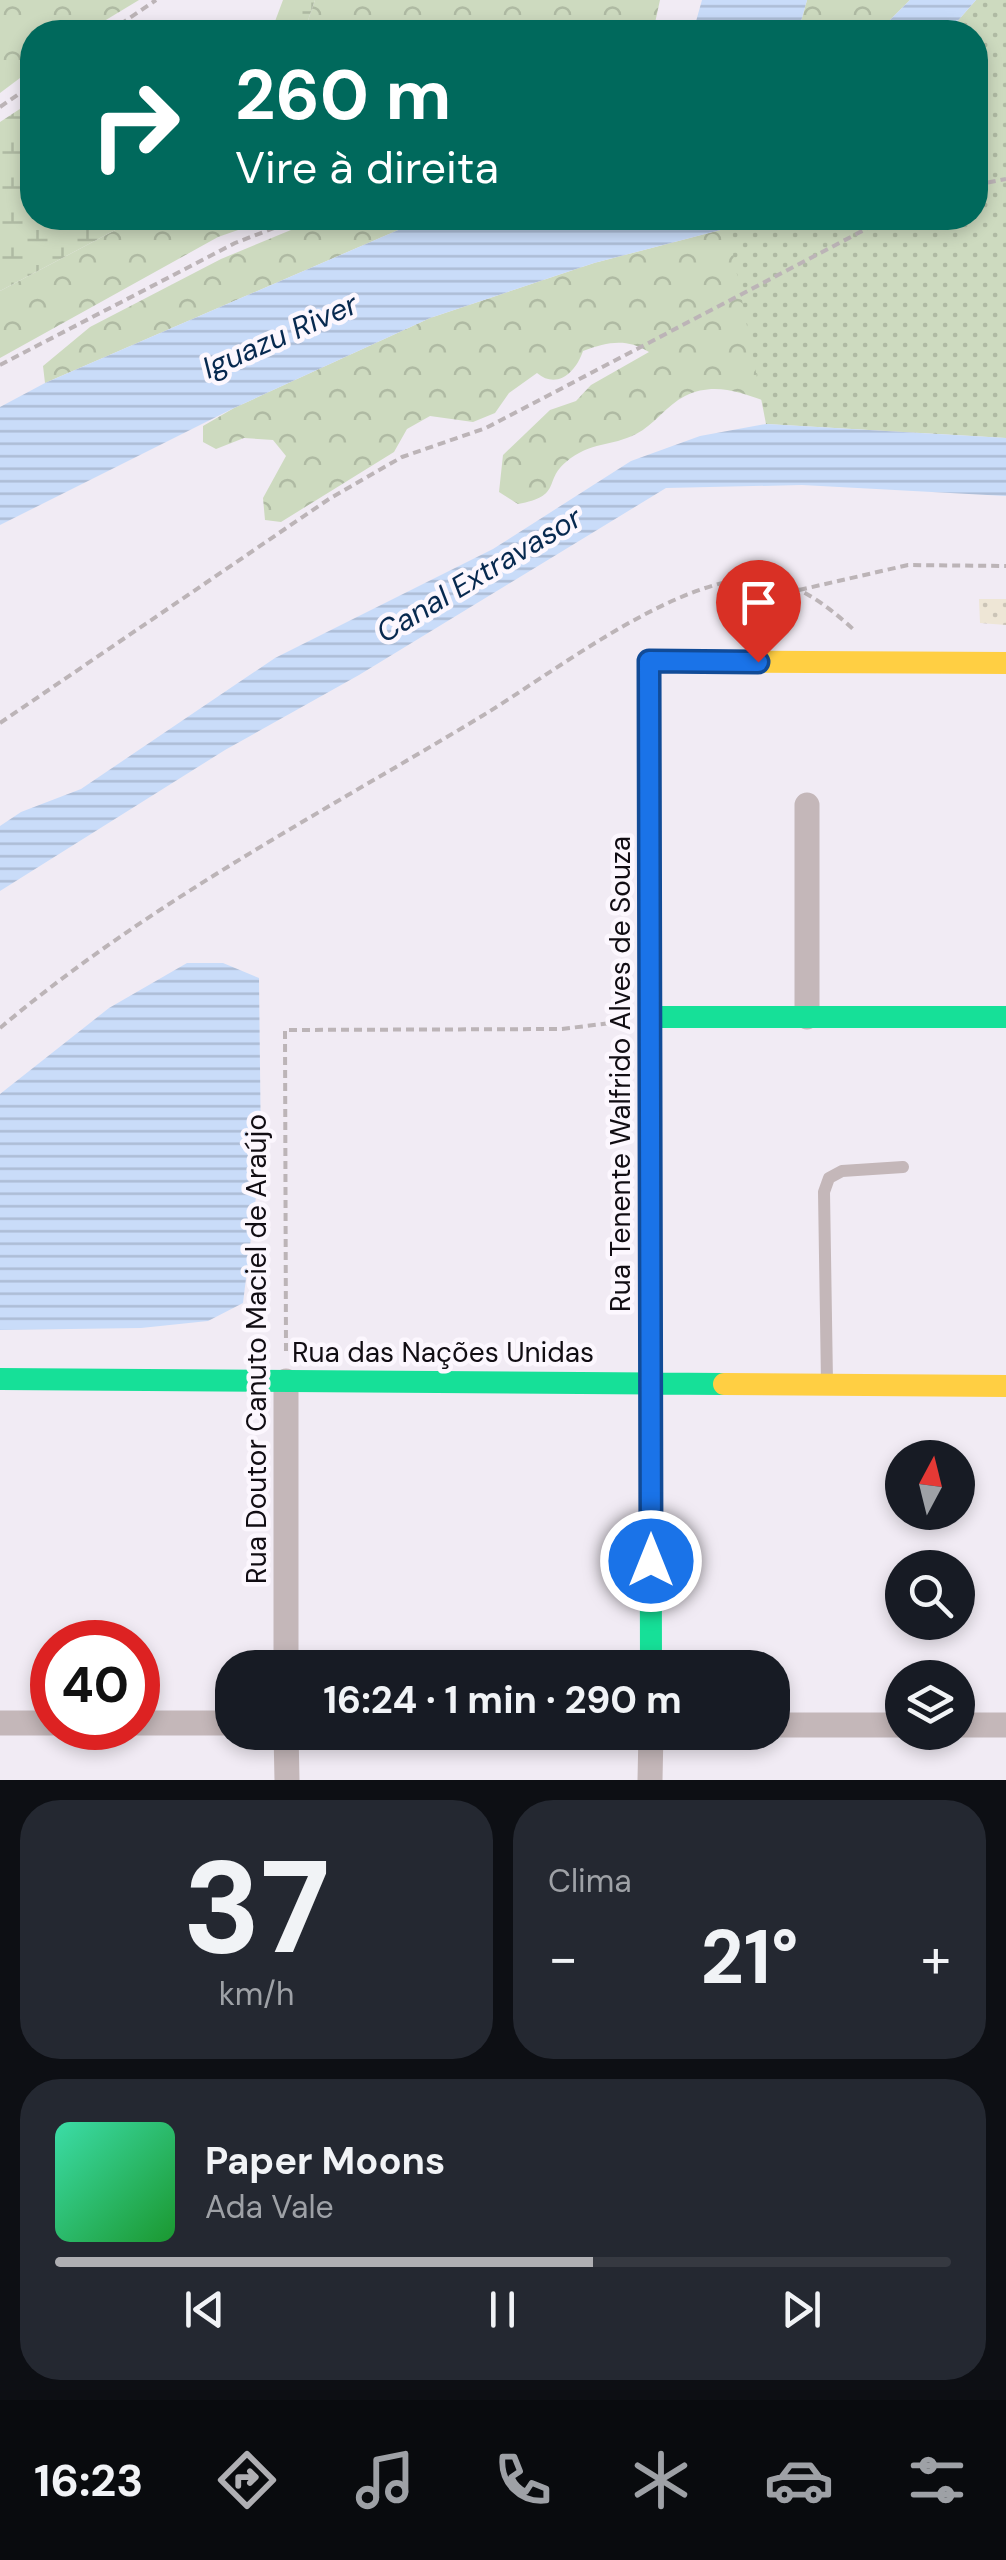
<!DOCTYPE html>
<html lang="pt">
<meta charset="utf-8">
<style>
body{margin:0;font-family:"DM Sans",sans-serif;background:#242831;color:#f1f3f6;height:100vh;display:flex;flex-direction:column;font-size:38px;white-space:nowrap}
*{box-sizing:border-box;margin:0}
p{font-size:32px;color:#9ea1a6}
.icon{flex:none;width:55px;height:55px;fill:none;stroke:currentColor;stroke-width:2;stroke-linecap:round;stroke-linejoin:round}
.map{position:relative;height:1780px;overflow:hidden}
.side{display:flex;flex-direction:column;gap:20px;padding:20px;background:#0d0f14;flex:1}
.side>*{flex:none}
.hud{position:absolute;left:20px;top:20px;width:968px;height:210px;border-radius:40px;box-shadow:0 5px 15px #0003;background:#00695c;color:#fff;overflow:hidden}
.needle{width:65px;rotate:7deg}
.buttons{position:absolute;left:885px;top:1440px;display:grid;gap:20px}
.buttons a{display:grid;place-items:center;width:90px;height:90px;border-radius:50%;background:#171b24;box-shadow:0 5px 15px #0003;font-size:50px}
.speed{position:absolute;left:30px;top:1620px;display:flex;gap:20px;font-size:50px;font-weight:700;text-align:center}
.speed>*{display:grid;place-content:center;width:130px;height:130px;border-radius:50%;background:#171b24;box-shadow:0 5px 15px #0003;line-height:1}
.speed .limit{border:15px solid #d22;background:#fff;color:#111}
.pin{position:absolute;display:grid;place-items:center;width:85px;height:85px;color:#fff;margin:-102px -42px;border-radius:50% 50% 50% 0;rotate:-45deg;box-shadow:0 0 10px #0007}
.pin .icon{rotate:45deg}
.me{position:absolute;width:110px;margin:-55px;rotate:0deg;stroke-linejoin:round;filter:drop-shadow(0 0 8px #0008)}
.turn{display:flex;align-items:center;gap:35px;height:210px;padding:0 50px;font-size:45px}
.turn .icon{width:130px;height:130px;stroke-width:2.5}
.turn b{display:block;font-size:70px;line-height:85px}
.big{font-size:75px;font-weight:700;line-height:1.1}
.side .widget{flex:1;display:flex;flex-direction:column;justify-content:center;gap:15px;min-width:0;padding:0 35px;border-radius:40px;background:#242831}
.side .dial{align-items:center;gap:0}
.dial b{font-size:130px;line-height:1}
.song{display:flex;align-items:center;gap:30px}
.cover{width:120px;height:120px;border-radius:15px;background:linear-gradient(135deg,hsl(160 70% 55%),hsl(130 70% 35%))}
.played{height:10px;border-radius:5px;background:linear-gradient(90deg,#afafb3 60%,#363941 60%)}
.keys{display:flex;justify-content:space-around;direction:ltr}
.heat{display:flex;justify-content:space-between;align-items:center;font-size:55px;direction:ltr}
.side .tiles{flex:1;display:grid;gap:20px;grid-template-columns:1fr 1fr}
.widget:last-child{grid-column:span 2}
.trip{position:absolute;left:215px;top:1650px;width:575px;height:100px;border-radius:40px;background:#171b24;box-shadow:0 5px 15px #0003;font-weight:700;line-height:100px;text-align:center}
.dock{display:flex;height:160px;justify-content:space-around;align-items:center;background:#090b0e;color:#9ea1a6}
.dock .icon{width:70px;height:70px}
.dock .active{color:#afafb3}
.dock b{font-size:45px;color:#f1f3f6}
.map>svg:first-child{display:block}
</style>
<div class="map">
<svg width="1006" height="1780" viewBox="0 0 1006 1780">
<defs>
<pattern id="forest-crowns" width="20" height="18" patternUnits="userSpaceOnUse" patternTransform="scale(2.5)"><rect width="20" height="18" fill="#cddabf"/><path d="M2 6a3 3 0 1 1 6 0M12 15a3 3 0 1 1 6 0" fill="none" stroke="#afbaa3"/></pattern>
<pattern id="wetland-marsh" width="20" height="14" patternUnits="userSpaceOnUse" patternTransform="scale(2.5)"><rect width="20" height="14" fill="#cddabf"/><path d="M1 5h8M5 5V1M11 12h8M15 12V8" fill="none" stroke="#afbaa3"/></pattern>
<pattern id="sand-dots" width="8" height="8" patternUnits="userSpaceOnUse" patternTransform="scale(2.5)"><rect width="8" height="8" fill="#eee6d6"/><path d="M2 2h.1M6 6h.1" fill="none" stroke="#cbc4b7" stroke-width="1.8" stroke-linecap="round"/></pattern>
<pattern id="park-dots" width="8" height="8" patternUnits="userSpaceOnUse" patternTransform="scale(2.5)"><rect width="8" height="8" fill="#cddabf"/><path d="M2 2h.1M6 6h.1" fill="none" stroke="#afbaa3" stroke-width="1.8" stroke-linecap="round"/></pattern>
<pattern id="water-rules" width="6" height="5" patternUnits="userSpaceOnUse" patternTransform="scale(2.5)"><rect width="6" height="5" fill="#c9dcf9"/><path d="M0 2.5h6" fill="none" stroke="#acbcd5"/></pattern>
</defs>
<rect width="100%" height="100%" fill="#f1ebf4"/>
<path fill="url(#forest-crowns)" d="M0 0H139L86 32H32V69L0 93Z
M315 0H660L653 32H304Z
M807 0H910L878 32H798Z
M138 218H272L218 237 0 358V291Z
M320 218H426L45 383 43 366 90 327 221 259Z
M748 218 788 409C754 399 721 378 685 396 667 405 654 425 636 434 611 447 591 441 566 462 543 481 563 496 518 504L499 492 503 455 550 410 576 401 591 385 649 352C626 338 608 342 583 351 576 372 557 390 537 373L509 393 495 413 473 422 430 416 407 429 394 452 281 522 265 520 263 498 286 456 273 440 244 438 216 449 203 442V426L234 408 430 318 594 263 728 228Z"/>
<path fill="url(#wetland-marsh)" d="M283 0H315L304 32H271Z
M32 101V218H138L0 291V122Z"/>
<path fill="url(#sand-dots)" d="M979 599H1006V625L980 623Z"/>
<path fill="url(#park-dots)" d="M976 0H1006V438L766 424 728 228 748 218H975V32H948Z"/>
<path fill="url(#water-rules)" d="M702 0H807L798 32H693Z
M910 0H976L948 32H878Z
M426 218H748L728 228 594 263 430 318 234 408 0 525V407L45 383Z
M766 424 1006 438V496L802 485 666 488 359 675 225 750 0 891V826L21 812 81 789 275 658 493 549 631 461 700 436Z
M187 963H223L259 978 261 1155 243 1303 208 1321 141 1328 0 1330V1094L109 1008Z"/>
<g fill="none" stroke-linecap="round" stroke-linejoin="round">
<path stroke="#bcb4b7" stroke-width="4" stroke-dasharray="8 5" stroke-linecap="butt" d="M109 32 156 0
M0 107 32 85
M975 185 1006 179
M0 365 235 243 300 218
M799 590 908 565 1006 566
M0 723 329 499 402 457 486 428 887 218
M0 1028C147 904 318 815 482 716 557 670 655 593 741 579 783 572 824 602 854 630
M286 1351 285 1030 562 1029 618 1022"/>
<path stroke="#c4b7b9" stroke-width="12" d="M827 1382 824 1192 829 1178 842 1171 903 1167"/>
<path stroke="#c4b7b9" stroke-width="25" d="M807 805V1017
M286 1381V1668
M0 1723H52
M138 1723H232
M772 1725H902
M958 1725H1006
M286 1732 287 1780
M650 1780 651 1732"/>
<path stroke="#16e098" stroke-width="22" d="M649 670 651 1668
M650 1017H1006
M0 1379 724 1384"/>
<path stroke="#ffcf43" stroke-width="22" d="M649 670V661L1006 663
M724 1384 1006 1386"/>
</g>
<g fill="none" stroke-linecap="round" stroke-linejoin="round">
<g stroke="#114b97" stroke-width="25">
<path id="route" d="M651 1561 649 661 758 662"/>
</g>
<use href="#route" stroke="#1a73e8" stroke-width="18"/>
</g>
<g text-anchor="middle" stroke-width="9" stroke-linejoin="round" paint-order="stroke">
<g font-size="28" fill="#110d13" stroke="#fcf7fe">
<text transform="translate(620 1074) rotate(-90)" y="10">Rua Tenente Walfrido Alves de Souza</text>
<text transform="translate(256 1349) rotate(-90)" y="10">Rua Doutor Canuto Maciel de Araújo</text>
<text x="443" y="1362">Rua das Nações Unidas</text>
</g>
<g font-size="30" font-style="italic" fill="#07294f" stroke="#fcf7fe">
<text transform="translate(280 336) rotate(-24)" y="10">Iguazu River</text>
<text transform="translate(479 575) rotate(-31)" y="10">Canal Extravasor</text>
</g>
</g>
</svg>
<div class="buttons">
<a><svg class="needle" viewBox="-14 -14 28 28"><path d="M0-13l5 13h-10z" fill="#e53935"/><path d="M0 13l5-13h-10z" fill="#9ea1a6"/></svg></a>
<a><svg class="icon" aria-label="search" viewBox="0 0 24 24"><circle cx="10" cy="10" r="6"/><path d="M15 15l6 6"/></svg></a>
<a><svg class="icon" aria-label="layers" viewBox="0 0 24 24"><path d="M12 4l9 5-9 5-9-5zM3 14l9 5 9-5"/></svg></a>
</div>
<div class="speed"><div class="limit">40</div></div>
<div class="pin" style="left:758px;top:662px;background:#d93025"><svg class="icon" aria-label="arrive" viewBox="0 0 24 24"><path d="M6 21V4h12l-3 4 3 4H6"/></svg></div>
<svg class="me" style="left:651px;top:1561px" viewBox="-20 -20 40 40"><circle r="17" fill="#1a73e8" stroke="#fff" stroke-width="3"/><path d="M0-11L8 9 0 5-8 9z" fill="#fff"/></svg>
<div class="trip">16:24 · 1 min · 290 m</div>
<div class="hud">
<div class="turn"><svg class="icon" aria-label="right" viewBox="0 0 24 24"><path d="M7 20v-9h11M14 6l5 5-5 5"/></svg><div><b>260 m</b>Vire à direita</div></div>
</div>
</div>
<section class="side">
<div class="tiles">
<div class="widget dial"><b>37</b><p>km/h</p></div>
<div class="widget"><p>Clima</p>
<div class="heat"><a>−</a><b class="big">21°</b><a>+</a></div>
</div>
<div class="widget">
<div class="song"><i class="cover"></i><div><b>Paper Moons</b><p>Ada Vale</p></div></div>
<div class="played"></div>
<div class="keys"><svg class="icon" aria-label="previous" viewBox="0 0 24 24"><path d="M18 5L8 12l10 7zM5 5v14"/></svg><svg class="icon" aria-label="pause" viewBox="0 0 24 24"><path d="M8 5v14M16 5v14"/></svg><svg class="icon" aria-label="next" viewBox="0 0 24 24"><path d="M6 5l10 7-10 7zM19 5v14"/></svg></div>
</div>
</div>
</section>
<nav class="dock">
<b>16:23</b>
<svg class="icon active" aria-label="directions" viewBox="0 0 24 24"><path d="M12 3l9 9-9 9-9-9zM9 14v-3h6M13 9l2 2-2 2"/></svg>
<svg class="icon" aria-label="music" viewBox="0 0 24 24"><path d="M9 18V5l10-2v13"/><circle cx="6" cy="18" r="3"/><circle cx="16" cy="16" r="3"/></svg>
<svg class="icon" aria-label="phone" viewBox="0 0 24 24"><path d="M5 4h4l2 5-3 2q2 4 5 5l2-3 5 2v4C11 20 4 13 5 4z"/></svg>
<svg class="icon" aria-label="climate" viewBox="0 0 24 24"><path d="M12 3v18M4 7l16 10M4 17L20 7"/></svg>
<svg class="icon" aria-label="car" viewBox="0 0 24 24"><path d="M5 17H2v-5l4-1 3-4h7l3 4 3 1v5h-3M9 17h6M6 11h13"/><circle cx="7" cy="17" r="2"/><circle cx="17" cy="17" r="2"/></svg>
<svg class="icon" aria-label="filters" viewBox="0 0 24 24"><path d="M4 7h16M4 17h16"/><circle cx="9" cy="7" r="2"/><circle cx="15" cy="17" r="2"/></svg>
</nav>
